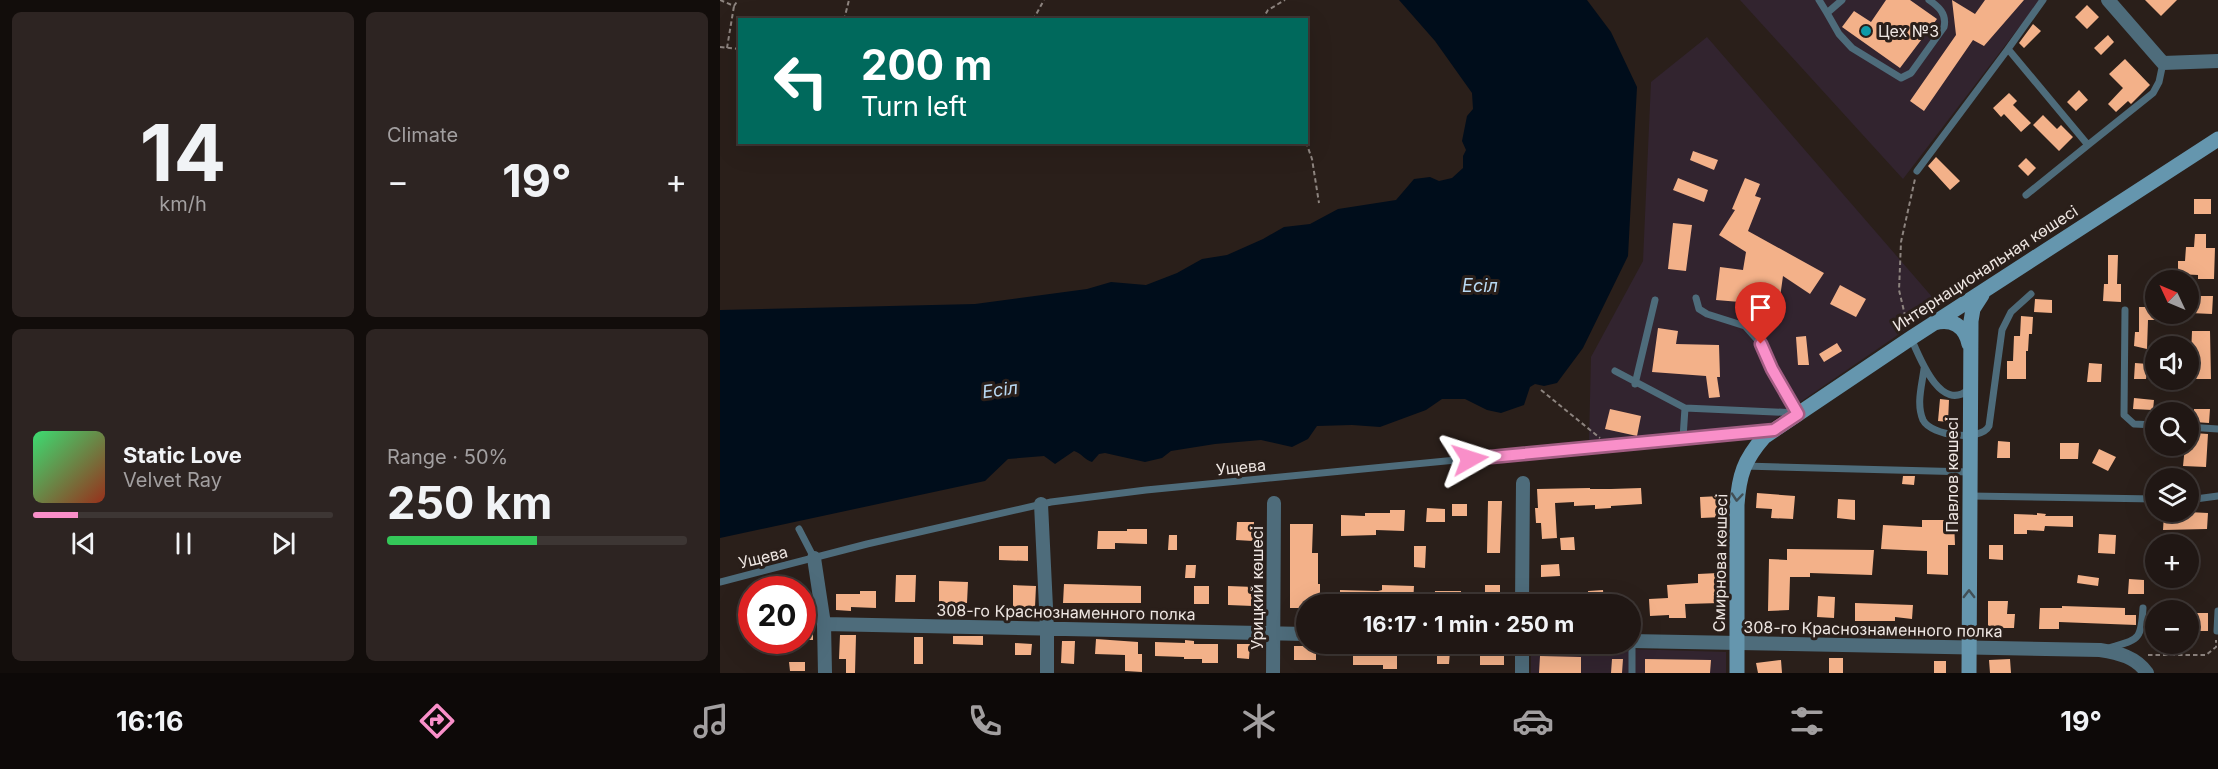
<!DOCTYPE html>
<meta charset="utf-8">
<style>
body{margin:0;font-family:Inter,sans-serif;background:#2d2422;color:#f1f3f6;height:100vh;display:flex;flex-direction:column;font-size:22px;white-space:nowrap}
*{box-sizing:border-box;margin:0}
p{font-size:20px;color:#a29fa0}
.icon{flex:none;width:33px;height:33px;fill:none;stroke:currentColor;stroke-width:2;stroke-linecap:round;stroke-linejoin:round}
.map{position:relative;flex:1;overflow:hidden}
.sheet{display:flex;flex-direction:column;gap:12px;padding:12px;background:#120d0b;width:720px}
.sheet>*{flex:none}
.top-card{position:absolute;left:18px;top:18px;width:570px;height:126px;border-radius:0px;box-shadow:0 6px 24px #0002,0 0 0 2px #3d3634;background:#00695c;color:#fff;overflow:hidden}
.needle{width:39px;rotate:314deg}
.buttons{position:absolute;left:1425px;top:270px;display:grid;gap:12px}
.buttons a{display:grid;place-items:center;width:54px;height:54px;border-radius:50%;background:#201714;box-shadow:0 6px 24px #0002,0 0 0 2px #3d3634;font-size:30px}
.speed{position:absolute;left:18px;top:576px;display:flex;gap:12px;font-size:30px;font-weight:700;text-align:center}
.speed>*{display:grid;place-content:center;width:78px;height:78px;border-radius:50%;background:#201714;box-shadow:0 6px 24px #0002,0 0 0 2px #3d3634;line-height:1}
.speed .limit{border:9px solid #d22;background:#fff;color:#111}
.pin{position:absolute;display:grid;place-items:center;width:51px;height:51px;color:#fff;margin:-62px -26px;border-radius:50% 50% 50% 0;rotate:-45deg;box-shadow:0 0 6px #0007}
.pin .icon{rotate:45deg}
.me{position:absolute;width:66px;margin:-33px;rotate:84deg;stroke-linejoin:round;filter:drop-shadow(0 0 4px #0008)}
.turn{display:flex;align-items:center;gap:21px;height:126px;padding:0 24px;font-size:27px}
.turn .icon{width:78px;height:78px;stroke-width:2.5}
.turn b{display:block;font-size:42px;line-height:51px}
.big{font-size:45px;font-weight:700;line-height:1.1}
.sheet .tile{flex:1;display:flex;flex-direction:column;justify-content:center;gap:9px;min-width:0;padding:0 21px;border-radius:9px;background:#2d2422}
.sheet .dial{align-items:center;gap:0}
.dial b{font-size:78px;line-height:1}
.song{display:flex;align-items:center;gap:18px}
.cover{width:72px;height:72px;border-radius:9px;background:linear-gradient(135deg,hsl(140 70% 55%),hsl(10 70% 35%))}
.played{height:6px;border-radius:3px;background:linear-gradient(90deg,#f98fc9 15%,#3d3634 15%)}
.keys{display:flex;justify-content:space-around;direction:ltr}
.heat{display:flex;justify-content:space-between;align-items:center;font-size:33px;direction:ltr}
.charge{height:9px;border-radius:4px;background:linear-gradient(90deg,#34c759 50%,#3d3634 0)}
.sheet .tiles{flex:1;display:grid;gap:12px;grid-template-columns:repeat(2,1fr)}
.trip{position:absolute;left:576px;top:594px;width:345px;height:60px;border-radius:30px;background:#201714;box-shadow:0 6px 24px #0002,0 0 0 2px #3d3634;font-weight:700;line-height:60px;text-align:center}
.tab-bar{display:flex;height:96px;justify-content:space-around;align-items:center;background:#0d0908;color:#a29fa0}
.tab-bar .icon{width:42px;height:42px}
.tab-bar .current{color:#f98fc9}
.tab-bar b{font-size:27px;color:#f1f3f6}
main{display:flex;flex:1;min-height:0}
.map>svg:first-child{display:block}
</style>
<main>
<section class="sheet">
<div class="tiles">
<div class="tile dial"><b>14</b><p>km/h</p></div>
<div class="tile"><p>Climate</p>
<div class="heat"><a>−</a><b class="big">19°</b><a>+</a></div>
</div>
<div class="tile">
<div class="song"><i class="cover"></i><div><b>Static Love</b><p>Velvet Ray</p></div></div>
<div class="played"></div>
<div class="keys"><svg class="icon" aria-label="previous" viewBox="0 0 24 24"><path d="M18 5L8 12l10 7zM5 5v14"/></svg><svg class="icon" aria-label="pause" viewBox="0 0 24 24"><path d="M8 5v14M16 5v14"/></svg><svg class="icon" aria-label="next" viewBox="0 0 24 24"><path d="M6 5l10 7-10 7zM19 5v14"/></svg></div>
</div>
<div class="tile"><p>Range · 50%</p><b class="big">250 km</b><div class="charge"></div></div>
</div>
</section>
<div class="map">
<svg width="1498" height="673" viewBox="0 0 1498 673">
<rect width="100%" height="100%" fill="#2a1f1a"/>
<path fill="#32242f" d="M1020 0H1320L1183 179Z
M987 37 1220 306 1048 424 869 441 871 357 923 261 931 82Z
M811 646 1006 652V673H811Z"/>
<path fill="#000d1b" d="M679 0H867L891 32 917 87 908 256 863 348 837 383 824 386 815 384 810 387 804 405 781 413 767 410 745 399H722L706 410 660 427 632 425 597 426 588 439 572 447 541 440 495 444 451 451 442 458 425 462 385 453 379 454 372 462C365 460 361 453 354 451L335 464 324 456 288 459 265 481 0 538V310L255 304 367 289 391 282 426 285 457 273 482 259 507 255 543 239 564 227 590 224 618 209 676 200 694 179 710 177 719 181 732 178 743 168V156L746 150 742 141 747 116 753 109 752 93 715 41Z"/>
<path fill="#f3b189" d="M1166 0H1190L1217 19 1180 68 1122 27 1134 11 1151 22Z
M1232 0 1255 14 1265 0H1304L1264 46 1253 40 1204 111 1190 101 1236 35Z
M1425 0H1457L1441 16Z
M1367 5 1379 17 1367 29 1355 17Z
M1313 24 1321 31 1304 48 1299 43Z
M1388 35 1394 42 1381 55 1374 48Z
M1405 59 1430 85 1411 104 1408 101 1396 112 1388 104 1403 88 1389 74Z
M1359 90 1368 100 1356 111 1347 102Z
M1289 93 1297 101 1293 105 1311 123 1301 132 1284 114 1281 117 1273 108Z
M1323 115 1337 129 1341 125 1353 137 1339 151 1313 125Z
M973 151 998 160 994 170 970 160Z
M1216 157 1240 181 1230 190 1208 166Z
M1306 158 1316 168 1308 176 1298 166Z
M958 178 988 190 984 202 953 190Z
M1025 178 1040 184 1035 196 1041 198 1028 231 1104 273 1090 294 1063 276 1058 312 1019 307 1020 302 996 300 1000 267 1023 270 1026 252 999 235 1015 210 1012 209Z
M1474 199H1491V214H1474Z
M953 223 972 225 966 271 948 269Z
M1475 234H1486V248H1495L1494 279H1478V275L1458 274V261H1465L1466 247H1474Z
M1388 255H1398L1397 284H1401V302L1383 301 1384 284H1388Z
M1120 285 1146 299 1136 317 1110 304Z
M1470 296H1493L1492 314 1470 313Z
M1315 299 1332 300V313L1314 312Z
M1419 307H1436V320H1428L1427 349 1414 346 1415 332H1419Z
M1301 316 1313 317 1312 334H1309L1308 351H1306V379H1287V361H1293L1294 336H1300Z
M938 328 958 331 956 344 999 345 1000 377H997L1000 397 989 398 986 376 932 372Z
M1472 331H1490L1491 379H1470Z
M1086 336 1089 365H1078L1076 337Z
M1117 343 1122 351 1104 362 1099 354Z
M1369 363 1382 364 1381 382H1367Z
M1415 363 1428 364 1426 379H1414Z
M1414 398 1434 400 1433 410 1413 409Z
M1220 399 1229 400 1228 422 1218 421Z
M890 409 921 416 917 436 885 429Z
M1474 409H1490L1489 423 1474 422Z
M1474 433 1488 434 1486 467 1463 466 1465 446H1468V437L1474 438Z
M1278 441 1290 442V458H1277Z
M1340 443H1359L1358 459H1340Z
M1379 449 1396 457 1388 471 1372 463Z
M1183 476H1195L1194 485 1182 484Z
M870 488V489H891L921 488 922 504 891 506V508L875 509V505L854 506V502L835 503 837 538 822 539 821 523H816L815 508H818L817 489Z
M1037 493 1075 496 1073 519 1051 518 1052 509 1036 508Z
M1001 496 1002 517 981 518 980 497Z
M1118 499 1135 500V520L1117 518Z
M768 501H782L780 553H767Z
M732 504H747V516H732Z
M707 508 725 509V522H706Z
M670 510H685L684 531 656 530V535L621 536V515L645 516V513H670Z
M1468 512 1488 513 1487 529 1443 530 1444 514 1468 515Z
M1317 513 1326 514 1325 516H1353V527L1325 526 1324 531 1307 530V534H1294V514L1317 515Z
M1202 520H1234L1235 545H1228V575L1207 574V551L1161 549 1163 525 1202 527Z
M517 522H534L533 541 516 540Z
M570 524H593L592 553H598V584H600V604H586V608H570Z
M407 529H427V544L395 543V549H377L378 531H407Z
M1379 534 1396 535 1395 554 1378 553Z
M449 535H457V550H448Z
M854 537 855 550H841L840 538Z
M1269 545H1283V560L1269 559Z
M279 546H308V561L279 560Z
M694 546H706L705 568 694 567Z
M1067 549 1154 550 1152 575 1090 573V577H1070L1069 610 1048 611 1049 559 1067 560Z
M839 564 840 576 821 577V565Z
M466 565H476L475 578H465Z
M998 573 1000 603 965 604 966 618H949V615L930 616 929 599 948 598 947 585 978 583V574Z
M176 575H196L195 602H175Z
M1358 575 1379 578 1378 586 1357 583Z
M1409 579 1424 580V594H1408Z
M219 581 248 582 247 603H219Z
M344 584 421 586V603H343Z
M293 585 316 586 315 607H293Z
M662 585 694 586 693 604 620 603V590L658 591 662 590Z
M765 585H780V604H765Z
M474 586H489V604H474Z
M508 586 534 587 533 606 508 605Z
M883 590 884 604H869L868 591Z
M140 591H156V608L131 607V611L116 610V594H140Z
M715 591H741V604H714Z
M843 593 844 604H820L819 594Z
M1098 596 1115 597 1114 618 1097 617Z
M1268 601H1288L1287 614H1295L1294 628H1268Z
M1135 603 1193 605 1192 619 1175 617V621H1135Z
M1342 606 1405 608V615H1416V625L1339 622V629H1319L1320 608H1342Z
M1468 613H1488V631H1468Z
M82 631H93V640H82Z
M120 635H136L135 673H126V659H119Z
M233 636H263V645L233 644Z
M194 637H203V664H194Z
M376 639 418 642V654H422V672L405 671V655L375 654Z
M465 640 474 641V644H498V663H482V659H464V657L435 656V642L465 643Z
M342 641H355L354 664 341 663Z
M295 643 312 644 311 655H295Z
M517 644H530L529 659 517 658Z
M574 646H596V660H574Z
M633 648H656V652H677V669H663V665H633Z
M760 650H784V665H760Z
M717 651H730L729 664H717Z
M820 656 861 657V673H819Z
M1109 658H1123V673H1109Z
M892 659H903L902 673H891Z
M925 659 991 660 990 673H925Z
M1290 659 1291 673H1270L1269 660Z
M1061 660 1062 673H1038L1036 663Z
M1214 661H1226V673H1214Z
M69 662H85V671H70Z"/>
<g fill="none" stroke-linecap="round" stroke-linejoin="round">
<path stroke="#8d847f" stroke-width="2" stroke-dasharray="4.5 3" stroke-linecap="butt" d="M0 0 14 6 18 0
M124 20 129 0
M313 20 324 0
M542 20 548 10 565 0
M0 47 20 49
M7 48 14 6
M586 142 592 159 599 203
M1187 324 1179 290 1181 242 1195 179
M821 390 880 438
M1428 655H1486L1496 647V640"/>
<path stroke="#4e6c7b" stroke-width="7" d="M1099 0 1107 13
M1122 0 1107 13 1119 34 1132 48 1181 78 1191 73 1224 27C1227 14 1219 7 1209 0
M1288 49 1323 0
M1197 171 1288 49 1368 145 1433 93 1439 82 1443 63
M1306 195 1368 145
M1405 310 1404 415 1414 424 1436 425
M1191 338C1199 356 1220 413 1248 390
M1204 369C1202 385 1196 404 1203 420 1211 436 1261 442 1269 426L1282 330 1291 312 1311 294
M895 371 965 408 1078 413 1052 369 1041 344 1025 326 987 314 979 309 976 298
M915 384 935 300
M1468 427 1498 429
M963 438 965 408
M1024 466 1250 472
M1250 496 1436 499
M1468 500 1498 496
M79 529 94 558
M0 582 147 544 331 502 426 490 1048 430
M1497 631 1498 611
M912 641V673
M1389 648C1419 639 1421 641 1423 608"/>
<path stroke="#4e6c7b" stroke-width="14" d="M1388 0 1443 63 1498 61
M321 504 327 628V673
M94 558 104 624 105 673
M802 604 803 483
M104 624 586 634
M910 641 1380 650C1399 653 1416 657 1427 673
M553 673 554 503
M802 673V644"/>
<path stroke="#6596ae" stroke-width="15" d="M1214 323C1232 318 1245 326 1249 344
M1017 673V505C1019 475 1024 460 1044 437L1191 338 1498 139
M1249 673 1251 321 1253 309 1262 295"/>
</g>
<defs><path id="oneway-chevron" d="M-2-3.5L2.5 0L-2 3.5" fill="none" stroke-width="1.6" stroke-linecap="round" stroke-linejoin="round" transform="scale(1.5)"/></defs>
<g stroke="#424f55">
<use href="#oneway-chevron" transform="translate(1017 497) rotate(95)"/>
<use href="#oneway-chevron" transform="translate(1249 594) rotate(-90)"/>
</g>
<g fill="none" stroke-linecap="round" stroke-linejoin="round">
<g stroke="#a25d83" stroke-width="15">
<path id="route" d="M750 459 1054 430 1078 414 1052 369 1041 344"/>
</g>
<use href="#route" stroke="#f98fc9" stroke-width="10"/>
</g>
<circle fill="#0f9aa8" stroke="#2a1f1a" stroke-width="2" cx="1146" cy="31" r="6"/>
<g text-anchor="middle" stroke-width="6" stroke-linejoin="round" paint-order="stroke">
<g font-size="16" fill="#eee6e2" stroke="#2a1f1a" text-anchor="start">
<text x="1158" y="37">Цех №3</text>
</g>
<g font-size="16" fill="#eee6e2" stroke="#2a1f1a">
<text transform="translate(1265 268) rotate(-33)" y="6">Интернациональная көшесі</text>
<text transform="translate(521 467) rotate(-6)" y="6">Ущева</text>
<text transform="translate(1232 475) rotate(-90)" y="6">Павлов көшесі</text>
<text transform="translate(43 557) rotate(-14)" y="6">Ущева</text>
<text transform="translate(1000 563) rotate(-89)" y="6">Смирнова көшесі</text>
<text transform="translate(537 588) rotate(-90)" y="6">Урицкий көшесі</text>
<text transform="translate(346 612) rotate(1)" y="6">308-го Краснознаменного полка</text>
<text transform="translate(1153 629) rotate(1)" y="6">308-го Краснознаменного полка</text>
</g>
<g font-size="18" font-style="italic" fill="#b9d9f3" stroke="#2a1f1a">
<text x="760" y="292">Есіл</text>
<text transform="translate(280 390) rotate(-7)" y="6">Есіл</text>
</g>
</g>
</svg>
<div class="buttons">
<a><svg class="needle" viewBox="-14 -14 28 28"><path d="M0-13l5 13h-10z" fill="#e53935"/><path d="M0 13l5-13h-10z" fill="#a29fa0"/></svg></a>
<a><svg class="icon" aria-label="sound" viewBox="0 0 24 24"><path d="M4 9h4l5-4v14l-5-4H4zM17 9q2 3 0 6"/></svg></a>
<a><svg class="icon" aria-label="search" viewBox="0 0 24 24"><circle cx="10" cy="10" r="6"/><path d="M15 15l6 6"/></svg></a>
<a><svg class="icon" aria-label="layers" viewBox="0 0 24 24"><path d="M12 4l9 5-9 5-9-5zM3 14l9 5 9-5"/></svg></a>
<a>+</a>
<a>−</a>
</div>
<div class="speed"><div class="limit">20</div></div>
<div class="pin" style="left:1041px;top:344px;background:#d93025"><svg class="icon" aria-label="arrive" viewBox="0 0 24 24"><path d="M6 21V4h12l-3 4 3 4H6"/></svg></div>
<svg class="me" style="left:750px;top:459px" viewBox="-20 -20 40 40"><path d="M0-17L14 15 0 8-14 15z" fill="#f98fc9" stroke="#fff" stroke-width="4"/></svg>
<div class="trip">16:17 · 1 min · 250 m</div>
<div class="top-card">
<div class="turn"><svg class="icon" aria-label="left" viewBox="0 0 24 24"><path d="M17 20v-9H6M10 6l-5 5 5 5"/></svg><div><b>200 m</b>Turn left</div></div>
</div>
</div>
</main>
<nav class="tab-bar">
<b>16:16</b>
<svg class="icon current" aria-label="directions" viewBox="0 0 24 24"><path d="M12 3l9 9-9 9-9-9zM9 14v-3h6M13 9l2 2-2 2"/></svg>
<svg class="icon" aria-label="music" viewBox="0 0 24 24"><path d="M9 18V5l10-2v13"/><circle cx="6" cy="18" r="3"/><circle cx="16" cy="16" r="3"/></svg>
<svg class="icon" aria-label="phone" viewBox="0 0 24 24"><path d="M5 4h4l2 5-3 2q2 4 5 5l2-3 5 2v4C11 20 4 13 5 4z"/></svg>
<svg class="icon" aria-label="climate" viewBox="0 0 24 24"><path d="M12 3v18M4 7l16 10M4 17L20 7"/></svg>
<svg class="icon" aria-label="car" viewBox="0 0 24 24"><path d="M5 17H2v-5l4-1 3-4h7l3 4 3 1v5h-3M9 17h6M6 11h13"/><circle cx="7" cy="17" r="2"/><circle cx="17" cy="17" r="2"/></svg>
<svg class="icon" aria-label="filters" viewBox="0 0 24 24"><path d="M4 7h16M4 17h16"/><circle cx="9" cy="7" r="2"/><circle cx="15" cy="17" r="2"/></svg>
<b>19°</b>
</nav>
